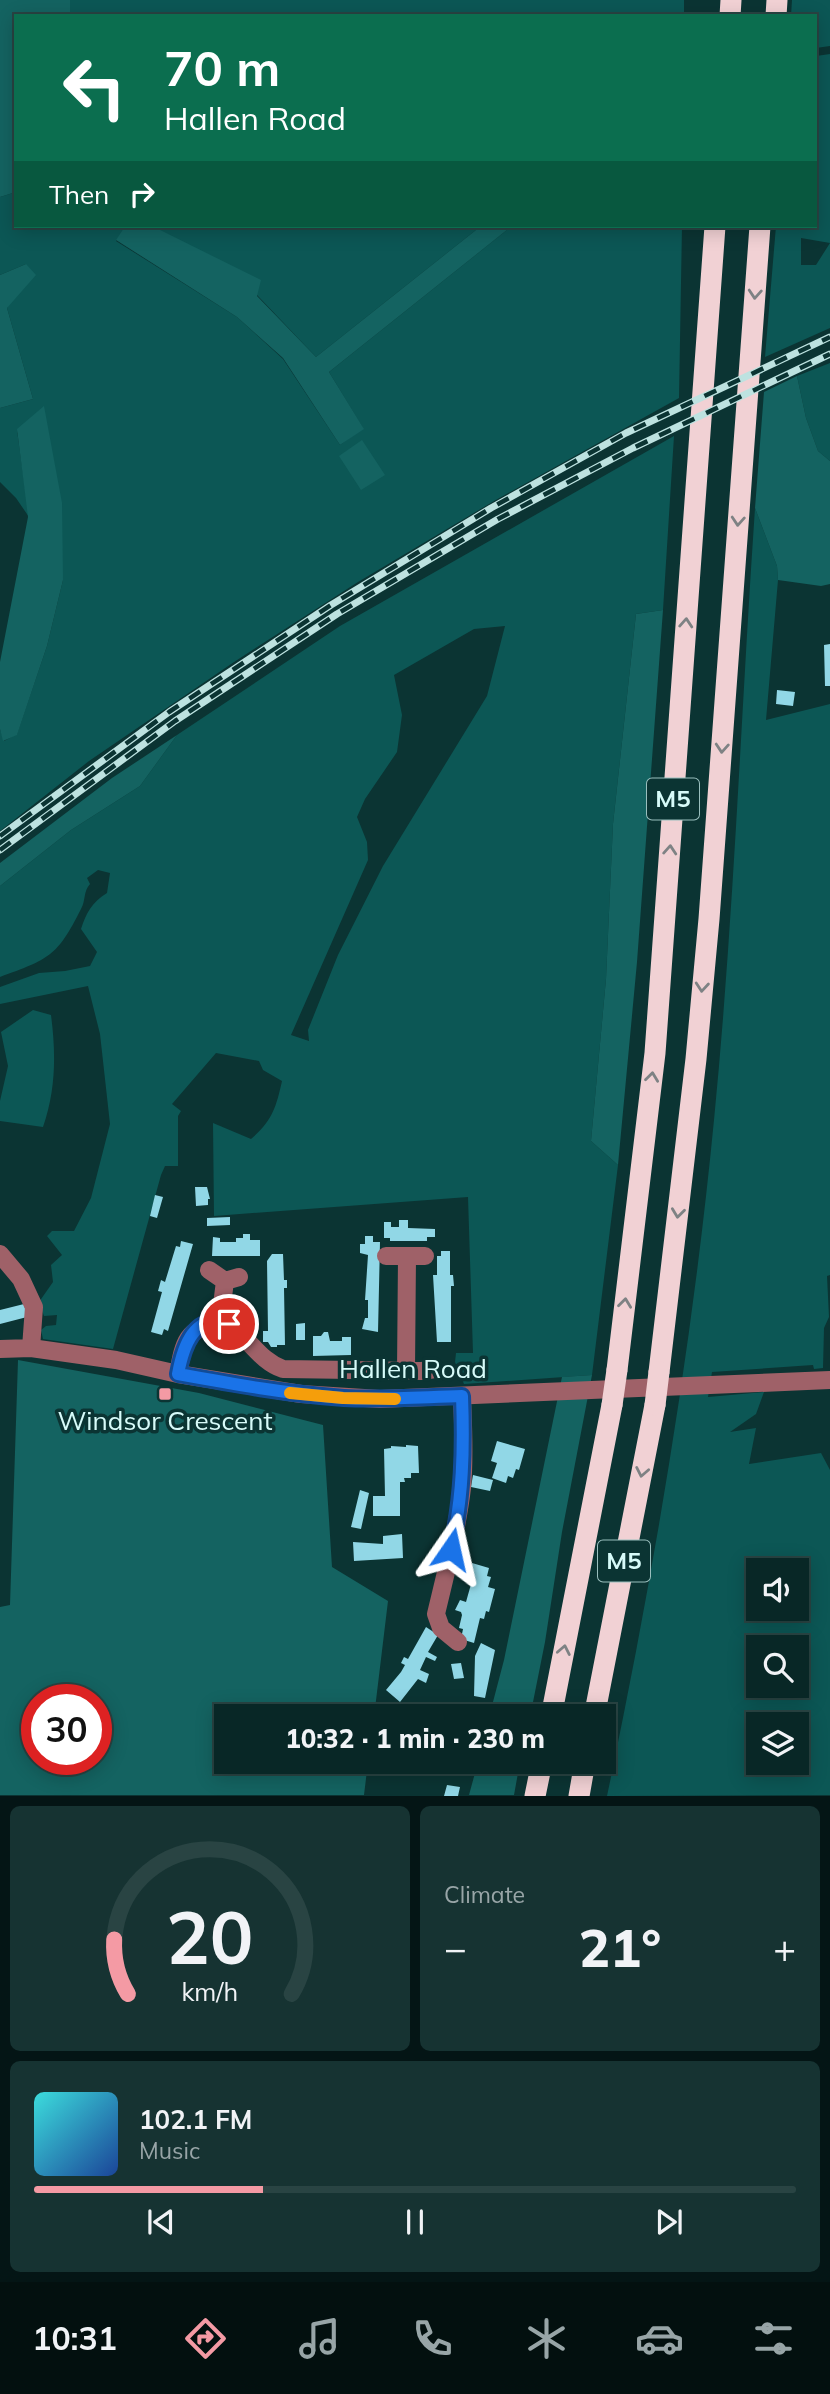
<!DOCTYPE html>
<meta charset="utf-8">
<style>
body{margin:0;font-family:Mulish,sans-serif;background:#163332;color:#f1f3f6;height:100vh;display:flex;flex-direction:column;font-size:26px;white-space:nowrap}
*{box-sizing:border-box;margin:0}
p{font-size:23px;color:#98a5a7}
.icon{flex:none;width:38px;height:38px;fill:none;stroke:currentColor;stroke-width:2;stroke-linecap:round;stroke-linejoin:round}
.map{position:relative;height:1796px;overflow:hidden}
.side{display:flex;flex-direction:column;gap:10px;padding:10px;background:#041515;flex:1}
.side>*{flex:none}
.top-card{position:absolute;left:14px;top:14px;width:803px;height:214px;border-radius:0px;box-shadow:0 4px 18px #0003,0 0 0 2px #294443;background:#0b6e4f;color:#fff;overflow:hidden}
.buttons{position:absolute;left:746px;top:1558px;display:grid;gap:14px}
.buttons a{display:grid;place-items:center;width:63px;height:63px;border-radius:0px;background:#082726;box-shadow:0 4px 18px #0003,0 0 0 2px #294443;font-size:35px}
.speed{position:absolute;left:21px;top:1684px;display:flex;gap:14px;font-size:35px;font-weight:700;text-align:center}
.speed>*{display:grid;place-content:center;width:91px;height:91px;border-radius:50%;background:#082726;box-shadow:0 4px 18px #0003,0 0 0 2px #294443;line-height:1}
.speed .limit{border:10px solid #d22;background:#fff;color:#111}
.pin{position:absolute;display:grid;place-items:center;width:60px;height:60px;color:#fff;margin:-30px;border:4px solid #fff;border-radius:50%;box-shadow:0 2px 7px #0007}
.me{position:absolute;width:77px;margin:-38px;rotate:11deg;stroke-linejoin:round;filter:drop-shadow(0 0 5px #0008)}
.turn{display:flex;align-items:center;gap:24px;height:147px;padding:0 35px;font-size:32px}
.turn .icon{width:91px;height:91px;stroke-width:2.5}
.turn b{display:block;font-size:49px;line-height:60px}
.then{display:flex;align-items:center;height:66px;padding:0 35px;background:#0003;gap:14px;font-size:26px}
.big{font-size:52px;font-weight:800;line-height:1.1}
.side .widget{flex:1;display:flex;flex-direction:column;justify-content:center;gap:10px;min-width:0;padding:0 24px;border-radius:10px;background:#163332}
.side .dial{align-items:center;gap:0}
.dial svg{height:182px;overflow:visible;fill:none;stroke:#294443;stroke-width:7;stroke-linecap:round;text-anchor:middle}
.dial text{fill:#f1f3f6;stroke:none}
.song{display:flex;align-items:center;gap:21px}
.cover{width:84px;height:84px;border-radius:10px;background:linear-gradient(135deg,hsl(180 70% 55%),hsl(220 70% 35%))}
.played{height:7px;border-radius:4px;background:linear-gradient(90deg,#f49aa4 30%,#294443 30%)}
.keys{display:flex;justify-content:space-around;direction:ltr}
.heat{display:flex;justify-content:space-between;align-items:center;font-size:38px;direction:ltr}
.side .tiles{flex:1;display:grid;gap:10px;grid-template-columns:1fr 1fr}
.widget:last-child{grid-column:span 2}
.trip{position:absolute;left:214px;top:1704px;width:402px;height:70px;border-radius:0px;background:#082726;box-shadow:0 4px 18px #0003,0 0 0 2px #294443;font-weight:800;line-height:70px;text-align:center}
.menu{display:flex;height:112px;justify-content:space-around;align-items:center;background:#03100f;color:#98a5a7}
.menu .icon{width:49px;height:49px}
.menu .current{color:#f49aa4}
.menu b{font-size:32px;color:#f1f3f6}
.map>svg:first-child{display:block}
</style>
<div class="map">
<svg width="830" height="1796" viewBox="0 0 830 1796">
<rect width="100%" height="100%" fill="#0b3433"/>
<path fill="#0c5755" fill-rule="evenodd" d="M70 0H684V16H70Z
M792 0H830V46L816 48V16H791Z
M830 54V328L765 357 776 226H816V56ZM801 238 830 243 816 265H801Z
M16 192V226H125L116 241 237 317 283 359 340 445 363 428 329 372 512 226H682L679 398 494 501 358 582 234 662 89 761 0 831V729L4 741 17 734 47 646 63 580 17 430 29 517 16 498 0 482V408L33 399 7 308 26 264 0 275V197Z
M152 226H481L316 357 257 295Z
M830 363V461L818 451 806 418 797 376Z
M674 436 663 610 636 614 613 824 606 979 591 1141 618 1165 592 1375 464 1384 455 1362 456 1353H473L468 1197 214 1216 213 1123 251 1139C272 1121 276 1108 282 1081L263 1070 259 1061 216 1053 172 1104 181 1111 178 1116V1166H165L161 1175 113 1349 43 1339 41 1330 46 1326 56 1325 57 1315 44 1316 39 1302 53 1282 51 1265 62 1255 47 1236 52 1231H74L91 1198 110 1124 100 1034 88 986 0 1004V987L39 973 65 971 90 966 97 952 81 929C86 913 92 902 107 893L110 873 98 870 87 878 90 884C83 892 86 900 81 909 57 957 49 959 0 977V886L71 830 140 786 177 735 340 626ZM505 626 487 696 383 866 338 955 308 1030 309 1041 291 1035 368 860 367 842 357 817 365 799 397 752 402 715 394 675 474 629Z
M755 508 777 566 778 580 766 720 830 704V1275L827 1276 829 1317 824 1328 823 1368 814 1369 813 1365 712 1372 708 1397 764 1392 756 1414 730 1432 756 1428 749 1464 821 1453 830 1470V1795L607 1796C654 1572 692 1347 714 1120 734 916 741 712 755 508ZM758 1570H796V1608H758ZM758 1647H796V1685H758ZM758 1724H796V1762H758Z
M33 1010 51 1015C56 1053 56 1090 43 1127L0 1121V1101L8 1066 1 1032Z"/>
<path fill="#146361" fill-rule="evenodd" d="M0 0H70V16H16V192L0 197Z
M125 226H152L261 280 257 296 316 357 481 226H512L329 372 364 429 340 445 283 358 237 317 116 240Z
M26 264 36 275 7 308 33 399 0 408V275Z
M797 376 806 418 818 451 830 461V584L821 586 778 580 777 566 755 508 764 392Z
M44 406 62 503 63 580 47 646 17 735 3 741 0 729V662L28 517 17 429Z
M362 440 385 475 361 490 339 456Z
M663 610 637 962 618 1165 591 1141 606 979 613 824 636 614Z
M177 735 140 786 71 830 0 886V863L112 778Z
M18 1360 199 1393 323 1425 332 1567 388 1601 374 1717H226V1762H368L364 1795H0V1607L10 1605ZM37 1699H96V1759H37Z
M592 1375 562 1532 545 1642 530 1717H489L504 1660 562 1377Z
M478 1762H520L514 1795H469Z"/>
<path fill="#91d7e6" d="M830 644V686H825L824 645Z
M777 690 795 692 793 706 776 704Z
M195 1187H207L210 1199H208V1205L196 1206Z
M155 1195 163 1197 157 1218 150 1216Z
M230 1217V1225L207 1226V1218Z
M399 1220H408V1228L435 1229V1237H427V1241H390V1238H384V1222H391V1227H399Z
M243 1234H250V1240H260V1256H212L213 1237 220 1238V1242H236V1238H243Z
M365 1236H373V1242H380L378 1332 362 1329 365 1318H368V1300H365L368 1255 360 1253V1244H365Z
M181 1241 193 1244 168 1331 164 1329 162 1335 151 1332 162 1292 158 1291 161 1280 165 1282 176 1246 180 1247Z
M441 1251H450V1275H453L454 1286H451V1342H437L433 1275H437V1256H441Z
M272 1254H283L284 1280H287V1288H284L285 1345H277V1347H271L268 1342H263V1331H268L267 1261Z
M24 1304 27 1317 0 1324V1310Z
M305 1323V1340H296V1324Z
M324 1332H328L330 1341H342V1337H351V1355L313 1356V1336H321Z
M497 1441 525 1449 519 1470 516 1469 513 1478 508 1476 506 1483 492 1478 497 1463 491 1461Z
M406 1445 418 1446 419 1473H411V1478H404L405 1482H400V1516H373V1496H385L384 1449 391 1448V1446L406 1447Z
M473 1475 493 1480 490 1491 471 1487Z
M360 1490 369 1493 361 1529 351 1527Z
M402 1534 403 1558 354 1561 353 1542 383 1544V1536Z
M472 1563 489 1568 487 1576 491 1577 488 1587 495 1589 489 1612 486 1611 484 1619 480 1618 474 1643 461 1639 463 1629 459 1628 462 1615 461 1612 455 1610 460 1600 466 1602 473 1577 468 1576Z
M426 1627 438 1635 428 1652 437 1657 435 1661 426 1657 420 1670 429 1674 426 1683 418 1679 400 1702 386 1690 401 1672 405 1665 401 1663 404 1657 408 1659Z
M481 1643 495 1650 485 1698 474 1696 475 1656Z
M461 1663 464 1678 454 1679 451 1664Z
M447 1785 460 1787 458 1796H444Z"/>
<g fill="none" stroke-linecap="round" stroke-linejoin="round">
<path stroke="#9f6168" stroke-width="18" d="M0 1254 21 1279 34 1307 31 1348
M386 1256H425
M209 1270 225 1281 239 1277
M220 1321 225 1281
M0 1349 31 1348 116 1360 178 1374 301 1394 380 1399 830 1380
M406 1371 407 1256
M178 1374C184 1341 186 1329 220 1321 246 1330 256 1360 283 1369L422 1371 435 1369
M458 1642 441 1628 436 1614C446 1572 457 1530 462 1488 465 1457 463 1426 462 1396"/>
<path stroke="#f1d1d4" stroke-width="21" d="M730 16 731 0
M776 16 777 0
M617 1370 655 1053 715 226
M659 1372 696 1059 709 919 760 226
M551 1717 612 1405
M594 1717 655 1405
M535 1796 542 1762
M579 1796 585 1762"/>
<g stroke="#bde2e0" stroke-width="7">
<path id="rail" d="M0 836 169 712 331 605 491 508 626 433 830 337
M0 850 175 721 337 614 498 519 633 448 830 354"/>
</g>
<use href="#rail" stroke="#0b3433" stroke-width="4.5" stroke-dasharray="13" stroke-linecap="butt"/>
<path stroke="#f1d1d4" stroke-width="21" d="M612 1405 617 1370
M655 1405 659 1372"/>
</g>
<defs><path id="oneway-chevron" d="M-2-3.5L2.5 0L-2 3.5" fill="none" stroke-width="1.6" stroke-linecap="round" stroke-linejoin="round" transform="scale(1.75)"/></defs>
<g stroke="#7e8284">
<use href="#oneway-chevron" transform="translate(755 294) rotate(94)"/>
<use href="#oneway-chevron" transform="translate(738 521) rotate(94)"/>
<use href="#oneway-chevron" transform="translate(686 623) rotate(-86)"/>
<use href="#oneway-chevron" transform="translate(722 748) rotate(94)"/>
<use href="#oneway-chevron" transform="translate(670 850) rotate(-86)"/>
<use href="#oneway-chevron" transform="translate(702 987) rotate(95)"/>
<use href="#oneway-chevron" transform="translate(652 1077) rotate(-83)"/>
<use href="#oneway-chevron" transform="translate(678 1213) rotate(97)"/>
<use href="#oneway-chevron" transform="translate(625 1303) rotate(-83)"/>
<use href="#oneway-chevron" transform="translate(642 1472) rotate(101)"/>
<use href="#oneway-chevron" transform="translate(564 1650) rotate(-79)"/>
</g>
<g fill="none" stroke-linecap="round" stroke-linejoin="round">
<g stroke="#114b97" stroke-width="18">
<path id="route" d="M229 1324C194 1312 183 1347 178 1374 233 1384 288 1394 344 1398 383 1400 423 1397 462 1396 464 1448 463 1498 451 1549"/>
</g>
<use href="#route" stroke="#1a73e8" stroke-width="12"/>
<path stroke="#f59e0b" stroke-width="12" d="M290 1393 343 1398 395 1399"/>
</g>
<rect fill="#f49aa4" stroke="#0b3433" stroke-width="2.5" x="158" y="1387" width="14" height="14" rx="3.5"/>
<g text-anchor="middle" stroke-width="7" stroke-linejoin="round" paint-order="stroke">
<g fill="#0b3433" stroke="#9abfbe" stroke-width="2">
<rect x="647" y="778.5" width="52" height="41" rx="5"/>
<rect x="598" y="1540.5" width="52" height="41" rx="5"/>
</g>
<g font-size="24" font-weight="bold" fill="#d7fbf9">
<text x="673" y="807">M5</text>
<text x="624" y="1569">M5</text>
</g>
<g font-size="26" fill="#d7fbf9" stroke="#0b3433">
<text x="413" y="1378">Hallen Road</text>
</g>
<g font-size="26" fill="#d7fbf9" stroke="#0b3433">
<text x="165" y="1430">Windsor Crescent</text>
</g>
</g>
</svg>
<div class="buttons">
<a><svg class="icon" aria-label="sound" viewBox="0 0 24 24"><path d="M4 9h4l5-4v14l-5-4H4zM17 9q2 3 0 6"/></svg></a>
<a><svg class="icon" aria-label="search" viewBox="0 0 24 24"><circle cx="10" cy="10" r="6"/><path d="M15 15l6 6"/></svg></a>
<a><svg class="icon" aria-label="layers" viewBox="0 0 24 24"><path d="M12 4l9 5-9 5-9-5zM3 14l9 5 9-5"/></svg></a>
</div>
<div class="speed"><div class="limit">30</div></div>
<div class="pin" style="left:229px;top:1324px;background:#d93025"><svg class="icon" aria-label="arrive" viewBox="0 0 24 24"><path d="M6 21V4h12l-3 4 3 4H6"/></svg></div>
<svg class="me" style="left:451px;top:1549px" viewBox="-20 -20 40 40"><path d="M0-17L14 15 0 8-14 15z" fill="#1a73e8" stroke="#fff" stroke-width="4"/></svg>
<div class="trip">10:32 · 1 min · 230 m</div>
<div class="top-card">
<div class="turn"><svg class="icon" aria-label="left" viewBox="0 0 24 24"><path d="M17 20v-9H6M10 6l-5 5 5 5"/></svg><div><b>70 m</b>Hallen Road</div></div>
<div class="then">Then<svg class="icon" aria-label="right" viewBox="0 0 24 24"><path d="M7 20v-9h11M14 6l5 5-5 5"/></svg></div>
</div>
</div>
<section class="side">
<div class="tiles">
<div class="widget dial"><svg viewBox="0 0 100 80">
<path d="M14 69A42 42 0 1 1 86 69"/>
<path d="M14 69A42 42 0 0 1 8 45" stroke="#f49aa4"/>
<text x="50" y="56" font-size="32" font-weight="700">20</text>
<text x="50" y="72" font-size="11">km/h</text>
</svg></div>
<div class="widget"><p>Climate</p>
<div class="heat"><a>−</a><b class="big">21°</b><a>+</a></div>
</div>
<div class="widget">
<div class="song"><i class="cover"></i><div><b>102.1 FM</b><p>Music</p></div></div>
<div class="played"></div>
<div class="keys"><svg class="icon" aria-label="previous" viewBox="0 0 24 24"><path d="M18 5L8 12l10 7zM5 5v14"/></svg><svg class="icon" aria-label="pause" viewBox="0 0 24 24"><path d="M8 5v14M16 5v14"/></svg><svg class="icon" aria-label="next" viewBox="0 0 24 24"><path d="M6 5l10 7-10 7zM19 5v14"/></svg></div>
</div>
</div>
</section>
<nav class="menu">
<b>10:31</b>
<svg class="icon current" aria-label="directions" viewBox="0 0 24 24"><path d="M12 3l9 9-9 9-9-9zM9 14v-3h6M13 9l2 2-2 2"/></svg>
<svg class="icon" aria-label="music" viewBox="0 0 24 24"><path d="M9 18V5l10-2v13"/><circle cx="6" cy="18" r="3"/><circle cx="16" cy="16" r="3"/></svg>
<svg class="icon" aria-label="phone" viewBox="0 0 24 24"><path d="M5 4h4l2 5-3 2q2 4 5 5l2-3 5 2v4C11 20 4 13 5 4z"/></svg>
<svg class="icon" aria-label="climate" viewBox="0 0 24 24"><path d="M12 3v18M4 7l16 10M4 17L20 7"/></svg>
<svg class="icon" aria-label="car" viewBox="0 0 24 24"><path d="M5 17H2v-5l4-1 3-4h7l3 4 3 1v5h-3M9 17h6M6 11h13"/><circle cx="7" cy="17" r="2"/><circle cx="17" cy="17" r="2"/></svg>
<svg class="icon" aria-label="filters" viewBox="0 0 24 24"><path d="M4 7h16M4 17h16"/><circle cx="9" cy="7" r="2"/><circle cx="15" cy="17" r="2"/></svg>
</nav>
